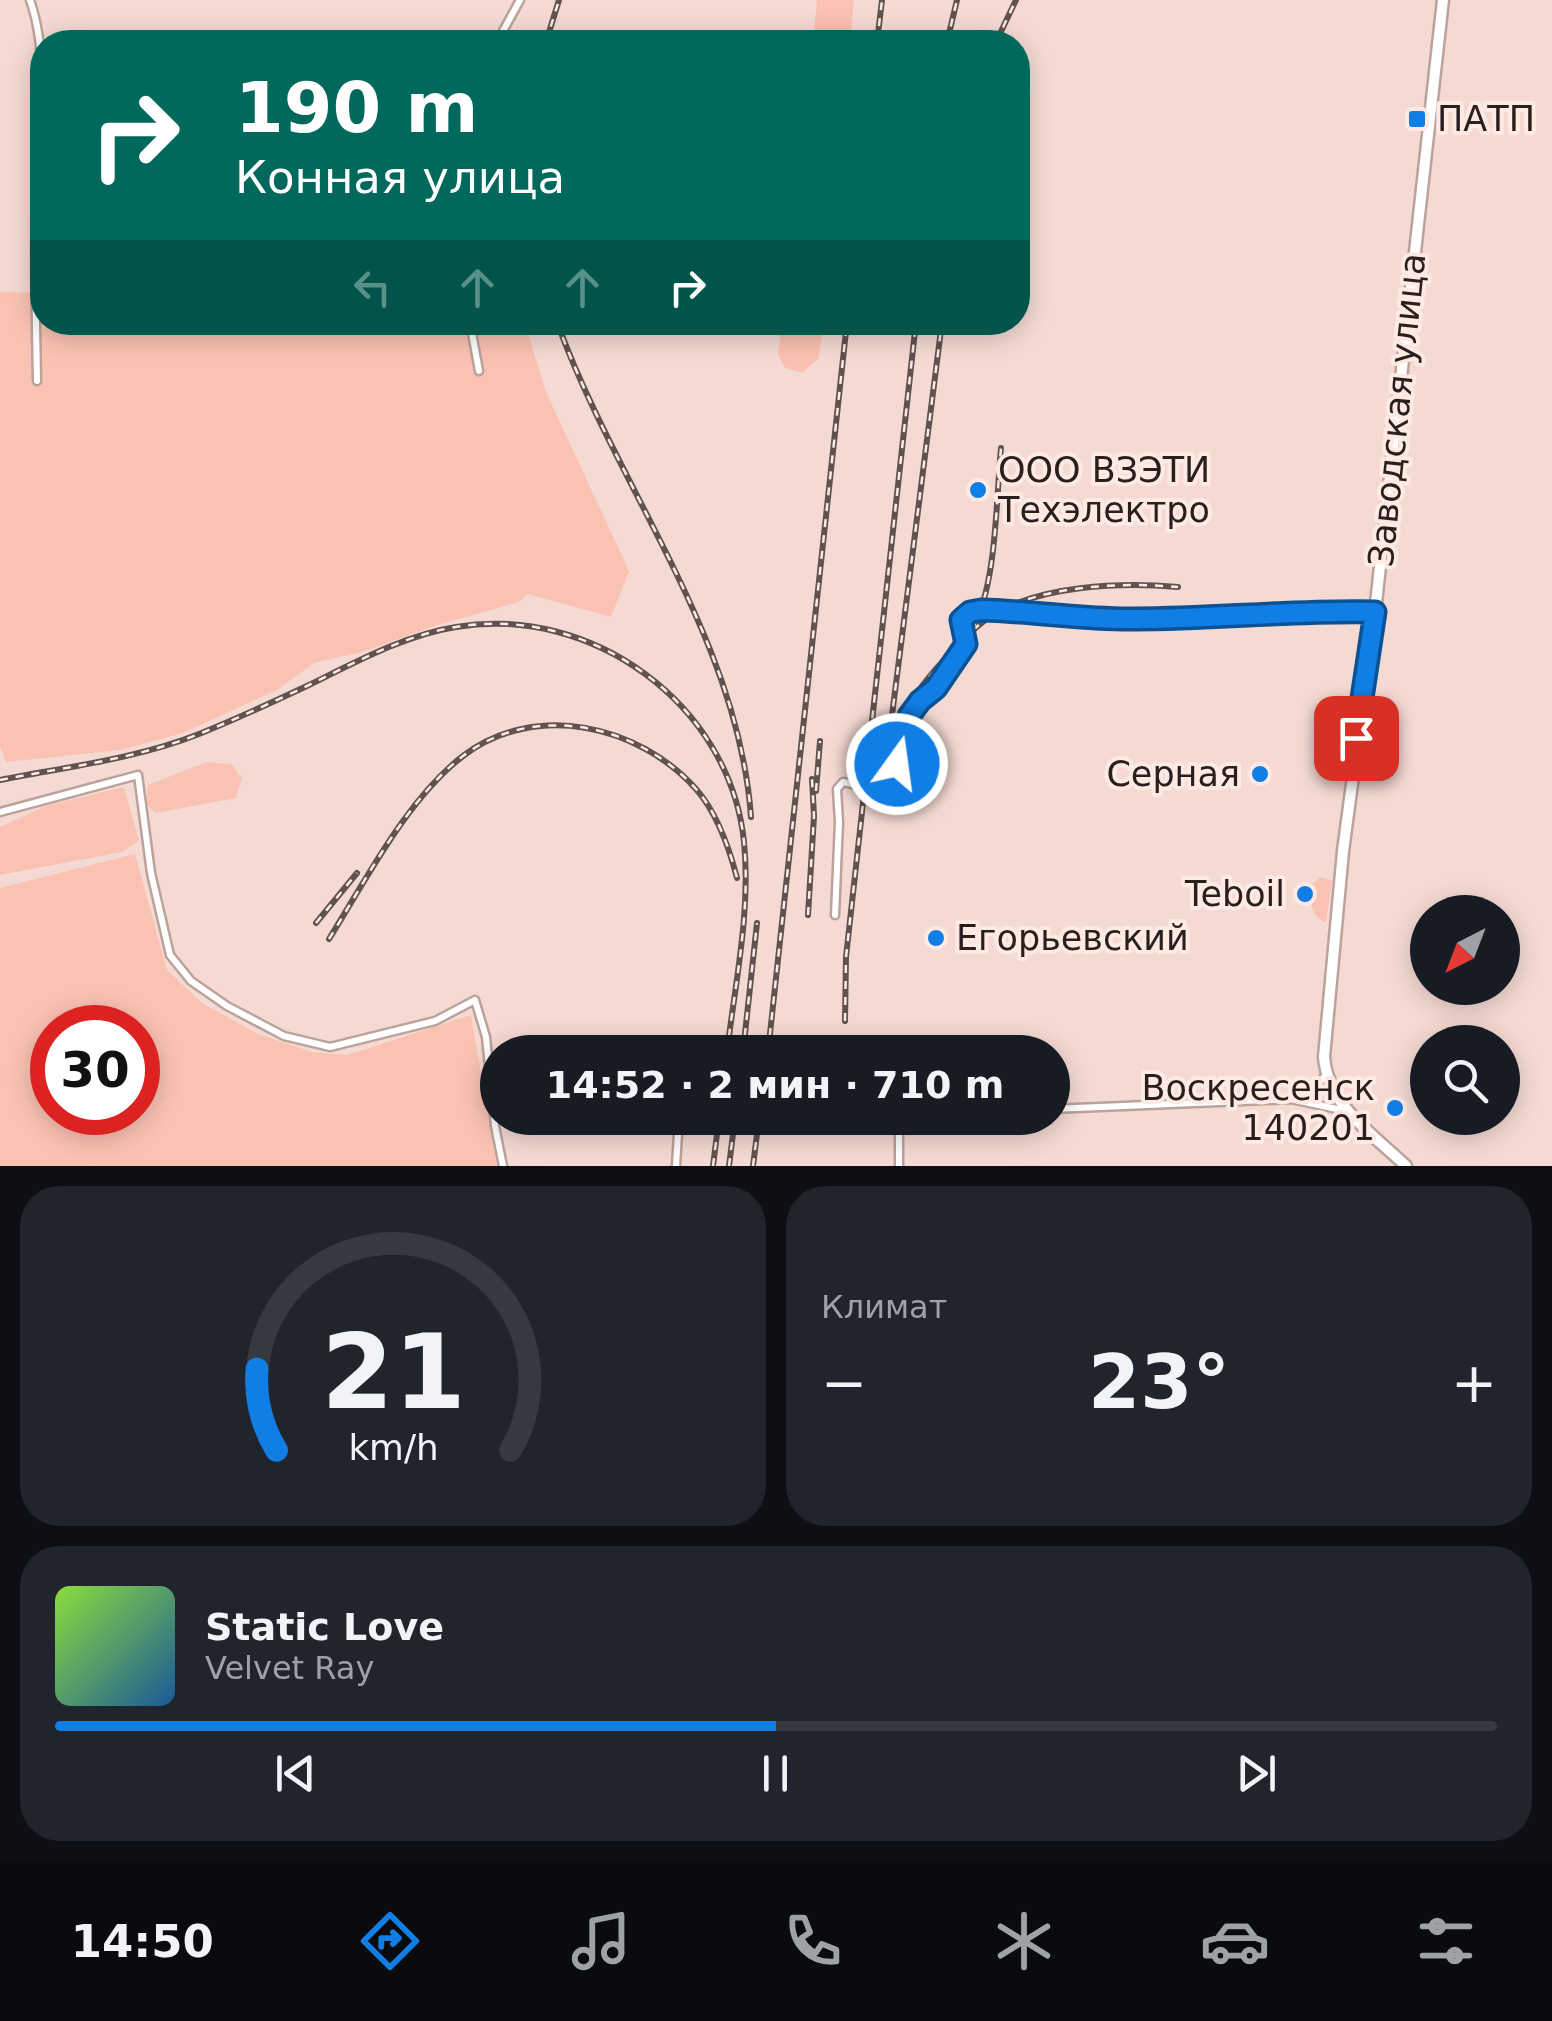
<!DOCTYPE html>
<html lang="ru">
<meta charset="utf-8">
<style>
body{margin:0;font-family:"DejaVu Sans",sans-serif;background:#20242c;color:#f1f3f6;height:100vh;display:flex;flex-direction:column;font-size:38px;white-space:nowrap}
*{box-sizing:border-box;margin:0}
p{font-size:32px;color:#9ea1a6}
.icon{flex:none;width:55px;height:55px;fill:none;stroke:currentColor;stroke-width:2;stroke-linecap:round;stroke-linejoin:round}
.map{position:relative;height:1166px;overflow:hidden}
.drawer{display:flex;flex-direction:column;gap:20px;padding:20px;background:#0d0f14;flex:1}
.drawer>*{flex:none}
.hud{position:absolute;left:30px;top:30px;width:1000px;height:305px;border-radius:40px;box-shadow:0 5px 25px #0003;background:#00695c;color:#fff;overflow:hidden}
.needle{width:65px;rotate:222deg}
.controls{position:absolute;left:1410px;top:895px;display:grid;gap:20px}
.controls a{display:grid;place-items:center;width:110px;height:110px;border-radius:50%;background:#171b24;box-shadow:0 5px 25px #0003;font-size:50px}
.speed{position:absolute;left:30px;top:1005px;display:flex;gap:20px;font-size:50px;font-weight:700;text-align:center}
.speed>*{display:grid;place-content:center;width:130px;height:130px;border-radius:50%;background:#171b24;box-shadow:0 5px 25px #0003;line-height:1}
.speed .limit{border:15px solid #d22;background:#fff;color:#111}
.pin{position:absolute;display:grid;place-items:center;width:85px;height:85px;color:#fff;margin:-42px;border-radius:20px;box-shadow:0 5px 15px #0006}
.me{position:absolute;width:110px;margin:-55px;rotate:14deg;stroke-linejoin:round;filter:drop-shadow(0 0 8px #0008)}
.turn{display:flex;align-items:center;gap:35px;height:210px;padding:0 40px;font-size:45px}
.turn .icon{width:130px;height:130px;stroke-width:2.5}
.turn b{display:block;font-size:70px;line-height:85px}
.lanes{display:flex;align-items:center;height:95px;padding:0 40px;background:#0003;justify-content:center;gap:50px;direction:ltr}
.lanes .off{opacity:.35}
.big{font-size:75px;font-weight:700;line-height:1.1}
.drawer .tile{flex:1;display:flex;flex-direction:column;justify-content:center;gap:15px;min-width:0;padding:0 35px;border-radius:40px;background:#20242c}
.drawer .dial{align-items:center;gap:0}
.dial svg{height:260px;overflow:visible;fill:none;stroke:#363941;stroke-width:7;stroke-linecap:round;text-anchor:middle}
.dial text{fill:#f1f3f6;stroke:none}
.song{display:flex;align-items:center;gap:30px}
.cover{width:120px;height:120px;border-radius:15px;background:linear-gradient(135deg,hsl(90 70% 55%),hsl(210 70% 35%))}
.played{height:10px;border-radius:5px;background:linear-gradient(90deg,#117ee5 50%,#363941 50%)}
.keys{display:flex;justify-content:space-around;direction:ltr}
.heat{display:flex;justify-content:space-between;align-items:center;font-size:55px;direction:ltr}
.drawer .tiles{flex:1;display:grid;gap:20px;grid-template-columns:1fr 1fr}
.tile:last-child{grid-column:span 2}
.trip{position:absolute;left:480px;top:1035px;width:590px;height:100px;border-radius:50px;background:#171b24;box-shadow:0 5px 25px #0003;font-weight:700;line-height:100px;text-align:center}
.dock{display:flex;height:160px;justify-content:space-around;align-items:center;background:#090b0e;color:#9ea1a6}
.dock .icon{width:70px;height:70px}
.dock .selected{color:#117ee5}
.dock b{font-size:45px;color:#f1f3f6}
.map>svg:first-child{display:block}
</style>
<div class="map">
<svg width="1552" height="1166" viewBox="0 0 1552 1166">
<rect width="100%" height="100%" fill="#f5dad3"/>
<path fill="#fac2b3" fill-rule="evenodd" d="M817 0H854L850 42H813Z
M0 292 42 293V322L525 323 546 392 629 571 611 617 528 594 519 602 434 626 366 651 314 663 277 690 183 733 121 750 6 762 0 747Z
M782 323H823L819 358 802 373 785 368 778 354Z
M207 762 231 764 242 778 236 798 156 813 146 804 148 785Z
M124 787 139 841 122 852 0 875V827L45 806Z
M135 854 167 970 202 1003 258 1034 312 1052 347 1055 471 1015 497 1166H0V888ZM52 1028H138V1112H52Z
M1321 877 1332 881 1326 922C1312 918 1309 900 1310 886Z"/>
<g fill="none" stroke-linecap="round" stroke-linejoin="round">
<g stroke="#bba29b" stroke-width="11">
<path id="street" d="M30 0C51 60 38 131 36 193 34 256 36 318 37 381
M497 42 520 0
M470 322 479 371
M0 812 138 775 151 873 170 955 191 981 227 1006 284 1036 330 1047 435 1021 475 1000 486 1037 495 1126 503 1166
M835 915 839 822 837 789 843 782 880 790 895 782 902 735 909 716 920 701 936 688 966 644 960 624 970 612 990 610C1061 616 1133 622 1205 619 1262 616 1317 611 1374 612
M1296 1098 1308 1095 1325 1076
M1052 1109 1291 1099 1346 1111
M899 1118V1166
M676 1166 679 1118"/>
</g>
<g stroke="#bba29b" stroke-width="15">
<path id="secondary" d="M1406 1166C1373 1134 1328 1106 1324 1057L1343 851 1375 612 1443 0"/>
</g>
<use href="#street" stroke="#fff" stroke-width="6"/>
<use href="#secondary" stroke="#fff" stroke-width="10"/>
<g stroke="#60524e" stroke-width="6">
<path id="rail" d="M546 42 559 0
M877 42 882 0
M947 42 957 0
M996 42 1016 0
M557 322C617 488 738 636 751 817
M972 629C997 586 996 499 1001 448
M897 732C907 704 923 683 943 661 957 646 971 630 988 618 1036 585 1122 582 1178 587
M885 770 942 322
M0 780C66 767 136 759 199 734 236 719 273 702 309 685 356 662 405 635 456 627 591 604 730 704 744 842 751 911 735 984 727 1052
M816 791 820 741
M808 915 814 816 812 779
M316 923 357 873
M329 939C366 880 407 799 463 756 535 701 639 725 696 789 717 813 729 847 737 878
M845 1021 846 957 916 322
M743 1052 757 923
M768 1052 847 322
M713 1166 719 1118
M729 1166 735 1118
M753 1166 759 1118"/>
</g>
<use href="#rail" stroke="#fee9e3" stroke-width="2.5" stroke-dasharray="8" stroke-linecap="butt"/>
</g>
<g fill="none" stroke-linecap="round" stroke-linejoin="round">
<g stroke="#0b5295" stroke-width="25">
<path id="route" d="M897 764 909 716 920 701 936 688 966 644 961 620 970 612 981 610C1033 611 1084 620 1136 619 1216 619 1295 610 1375 612L1356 738"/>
</g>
<use href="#route" stroke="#117ee5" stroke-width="18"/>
</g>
<g fill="#117ee5" stroke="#fee9e3" stroke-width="4">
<rect x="1407" y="109" width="20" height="20" rx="5"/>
<circle cx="978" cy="490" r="10"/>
<circle cx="1260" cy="774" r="10"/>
<circle cx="1305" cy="894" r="10"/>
<circle cx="936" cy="938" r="10"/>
<circle cx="1395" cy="1108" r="10"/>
</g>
<g text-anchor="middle" stroke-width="8" stroke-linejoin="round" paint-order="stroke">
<g font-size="35" fill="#291f1d" stroke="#fee9e3" text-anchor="start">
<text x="1437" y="131">ПАТП</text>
<text x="998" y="482">ООО ВЗЭТИ<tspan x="998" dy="40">Техэлектро</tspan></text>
<text x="1240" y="786" text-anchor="end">Серная</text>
<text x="1285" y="906" text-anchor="end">Teboil</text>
<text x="956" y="950">Егорьевский</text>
<text x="1375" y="1100" text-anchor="end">Воскресенск<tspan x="1375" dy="40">140201</tspan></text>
</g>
<g font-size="35" fill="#291f1d" stroke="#fee9e3">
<text transform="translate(1397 410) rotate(-84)" y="12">Заводская улица</text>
</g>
</g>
</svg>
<div class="controls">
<a><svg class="needle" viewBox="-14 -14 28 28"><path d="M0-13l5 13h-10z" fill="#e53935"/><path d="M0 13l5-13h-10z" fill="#9ea1a6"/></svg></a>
<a><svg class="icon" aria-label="search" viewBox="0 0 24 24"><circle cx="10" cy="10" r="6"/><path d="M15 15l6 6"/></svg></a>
</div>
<div class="speed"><div class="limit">30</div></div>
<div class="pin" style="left:1356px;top:738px;background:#d93025"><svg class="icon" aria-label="arrive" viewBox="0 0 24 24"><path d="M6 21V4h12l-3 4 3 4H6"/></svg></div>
<svg class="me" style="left:897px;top:764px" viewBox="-20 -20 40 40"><circle r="17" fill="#117ee5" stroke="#fff" stroke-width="3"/><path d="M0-11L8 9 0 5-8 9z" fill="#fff"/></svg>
<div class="trip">14:52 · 2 мин · 710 m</div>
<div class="hud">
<div class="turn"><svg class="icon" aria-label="right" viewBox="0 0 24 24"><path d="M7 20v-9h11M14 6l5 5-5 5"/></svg><div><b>190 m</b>Конная улица</div></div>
<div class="lanes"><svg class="icon off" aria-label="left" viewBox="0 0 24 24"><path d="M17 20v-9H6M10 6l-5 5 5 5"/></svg><svg class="icon off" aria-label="ahead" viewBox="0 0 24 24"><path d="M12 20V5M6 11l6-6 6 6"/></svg><svg class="icon off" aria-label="ahead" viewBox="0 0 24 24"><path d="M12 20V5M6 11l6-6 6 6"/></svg><svg class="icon" aria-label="right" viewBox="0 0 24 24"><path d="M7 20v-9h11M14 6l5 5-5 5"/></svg></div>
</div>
</div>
<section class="drawer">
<div class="tiles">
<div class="tile dial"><svg viewBox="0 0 100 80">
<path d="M14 69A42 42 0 1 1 86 69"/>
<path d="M14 69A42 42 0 0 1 8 44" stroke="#117ee5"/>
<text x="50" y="56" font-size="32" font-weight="700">21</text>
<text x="50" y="72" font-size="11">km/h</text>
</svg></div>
<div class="tile"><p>Климат</p>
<div class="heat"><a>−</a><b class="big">23°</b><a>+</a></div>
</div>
<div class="tile">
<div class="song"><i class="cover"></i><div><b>Static Love</b><p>Velvet Ray</p></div></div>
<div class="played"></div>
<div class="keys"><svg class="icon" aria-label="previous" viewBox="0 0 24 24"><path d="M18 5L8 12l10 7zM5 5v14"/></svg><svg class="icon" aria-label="pause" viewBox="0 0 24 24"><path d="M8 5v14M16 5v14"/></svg><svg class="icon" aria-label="next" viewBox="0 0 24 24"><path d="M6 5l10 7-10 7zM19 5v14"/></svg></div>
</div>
</div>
</section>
<nav class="dock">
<b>14:50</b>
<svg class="icon selected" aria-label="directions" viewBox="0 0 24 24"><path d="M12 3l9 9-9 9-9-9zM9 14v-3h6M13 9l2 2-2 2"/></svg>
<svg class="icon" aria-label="music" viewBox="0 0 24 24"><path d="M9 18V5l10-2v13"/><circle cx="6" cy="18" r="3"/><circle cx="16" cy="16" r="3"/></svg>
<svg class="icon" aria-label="phone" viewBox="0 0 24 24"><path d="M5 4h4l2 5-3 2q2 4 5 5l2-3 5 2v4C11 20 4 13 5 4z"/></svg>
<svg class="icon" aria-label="climate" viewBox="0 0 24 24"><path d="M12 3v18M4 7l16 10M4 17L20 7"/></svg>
<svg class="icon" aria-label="car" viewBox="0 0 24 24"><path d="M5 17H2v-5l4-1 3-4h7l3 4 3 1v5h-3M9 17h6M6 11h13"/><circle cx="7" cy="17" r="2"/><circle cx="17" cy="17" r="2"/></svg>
<svg class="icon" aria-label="filters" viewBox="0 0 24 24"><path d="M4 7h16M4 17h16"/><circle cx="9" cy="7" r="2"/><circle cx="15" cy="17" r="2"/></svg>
</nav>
